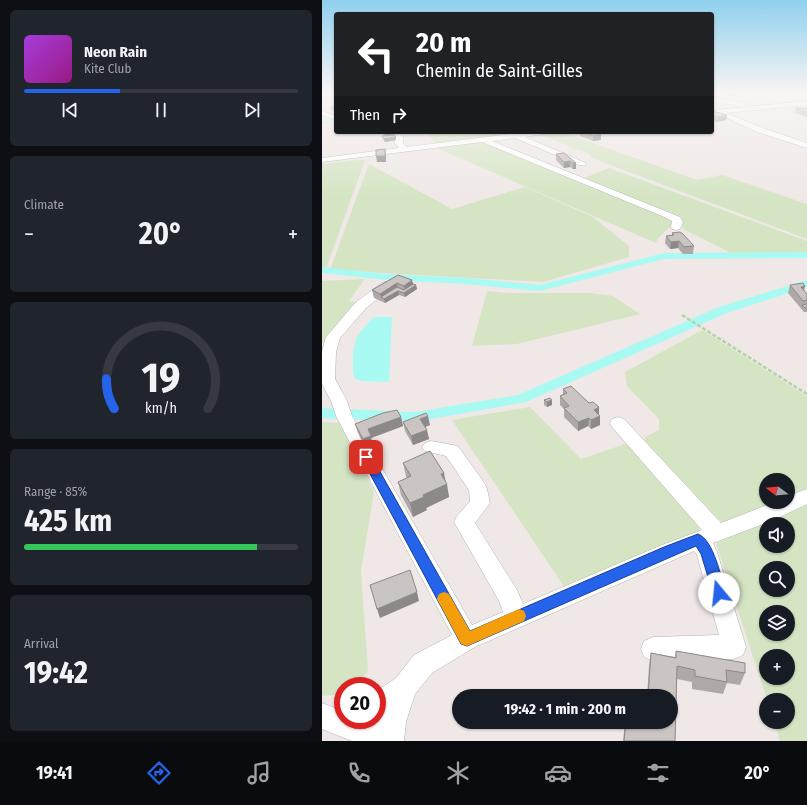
<!DOCTYPE html>
<meta charset="utf-8">
<style>
body{margin:0;font-family:"Fira Sans Condensed",sans-serif;background:#20242c;color:#f1f3f6;height:100vh;display:flex;flex-direction:column;font-size:15px;white-space:nowrap}
*{box-sizing:border-box;margin:0}
p{font-size:13px;color:#9ea1a6}
.icon{flex:none;width:22px;height:22px;fill:none;stroke:currentColor;stroke-width:2;stroke-linecap:round;stroke-linejoin:round}
.map{position:relative;flex:1;overflow:hidden}
.side{display:flex;flex-direction:column;gap:10px;padding:10px;background:#0d0f14;width:322px}
.side>*{flex:none}
.guide{position:absolute;left:12px;top:12px;width:380px;height:122px;border-radius:4px;box-shadow:0 1px 3px #0004;background:#202124;color:#fff;overflow:hidden}
.needle{width:26px;rotate:286deg}
.tools{position:absolute;left:437px;top:473px;display:grid;gap:8px}
.tools a{display:grid;place-items:center;width:36px;height:36px;border-radius:50%;background:#171b24;box-shadow:0 1px 3px #0004;font-size:20px}
.speed{position:absolute;left:12px;top:677px;display:flex;gap:8px;font-size:20px;font-weight:700;text-align:center}
.speed>*{display:grid;place-content:center;width:52px;height:52px;border-radius:50%;background:#171b24;box-shadow:0 1px 3px #0004;line-height:1}
.speed .limit{border:6px solid #d22;background:#fff;color:#111}
.pin{position:absolute;display:grid;place-items:center;width:34px;height:34px;color:#fff;margin:-17px;border-radius:8px;box-shadow:0 2px 6px #0006}
.me{position:absolute;width:44px;margin:-22px;rotate:343deg;stroke-linejoin:round;filter:drop-shadow(0 0 3px #0008)}
.turn{display:flex;align-items:center;gap:14px;height:84px;padding:0 16px;font-size:18px}
.turn .icon{width:52px;height:52px;stroke-width:2.5}
.turn b{display:block;font-size:28px;line-height:34px}
.then{display:flex;align-items:center;height:38px;padding:0 16px;background:#0003;gap:8px;font-size:15px}
.big{font-size:30px;font-weight:700;line-height:1.1}
.side .widget{flex:1;display:flex;flex-direction:column;justify-content:center;gap:6px;min-width:0;padding:0 14px;border-radius:6px;background:#20242c}
.side .dial{align-items:center;gap:0}
.dial svg{height:104px;overflow:visible;fill:none;stroke:#363941;stroke-width:7;stroke-linecap:round;text-anchor:middle}
.dial text{fill:#f1f3f6;stroke:none}
.song{display:flex;align-items:center;gap:12px}
.cover{width:48px;height:48px;border-radius:6px;background:linear-gradient(135deg,hsl(280 70% 55%),hsl(310 70% 35%))}
.played{height:4px;border-radius:2px;background:linear-gradient(90deg,#2563eb 35%,#363941 35%)}
.keys{display:flex;justify-content:space-around;direction:ltr}
.heat{display:flex;justify-content:space-between;align-items:center;font-size:22px;direction:ltr}
.charge{height:6px;border-radius:3px;background:linear-gradient(90deg,#34c759 85%,#363941 0)}
.trip{position:absolute;left:130px;top:689px;width:226px;height:40px;border-radius:20px;background:#171b24;box-shadow:0 1px 3px #0004;font-weight:700;line-height:40px;text-align:center}
.tab-bar{display:flex;height:64px;justify-content:space-around;align-items:center;background:#090b0e;color:#9ea1a6}
.tab-bar .icon{width:28px;height:28px}
.tab-bar .selected{color:#2563eb}
.tab-bar b{font-size:18px;color:#f1f3f6}
main{display:flex;flex:1;min-height:0}
.map>svg:first-child{display:block}
</style>
<main>
<section class="side">
<div class="widget">
<div class="song"><i class="cover"></i><div><b>Neon Rain</b><p>Kite Club</p></div></div>
<div class="played"></div>
<div class="keys"><svg class="icon" aria-label="previous" viewBox="0 0 24 24"><path d="M18 5L8 12l10 7zM5 5v14"/></svg><svg class="icon" aria-label="pause" viewBox="0 0 24 24"><path d="M8 5v14M16 5v14"/></svg><svg class="icon" aria-label="next" viewBox="0 0 24 24"><path d="M6 5l10 7-10 7zM19 5v14"/></svg></div>
</div>
<div class="widget"><p>Climate</p>
<div class="heat"><a>−</a><b class="big">20°</b><a>+</a></div>
</div>
<div class="widget dial"><svg viewBox="0 0 100 80">
<path d="M14 69A42 42 0 1 1 86 69"/>
<path d="M14 69A42 42 0 0 1 8 46" stroke="#2563eb"/>
<text x="50" y="56" font-size="32" font-weight="700">19</text>
<text x="50" y="72" font-size="11">km/h</text>
</svg></div>
<div class="widget"><p>Range · 85%</p><b class="big">425 km</b><div class="charge"></div></div>
<div class="widget"><p>Arrival</p><b class="big">19:42</b></div>
</section>
<div class="map">
<svg width="485" height="741" viewBox="0 0 485 741">
<rect width="100%" height="100%" fill="#efe8e6"/>
<path fill="#d5e5c4" fill-rule="evenodd" d="M104 132H174L180 136 115 145Z
M240 132 375 180 400 175 485 204V239L270 158 267 154 218 135Z
M162 141 352 219 351 224 336 238 334 243 112 147Z
M36 160H43L4 269 0 268V164Z
M47 164 130 209 203 187 271 217 307 246V257L221 282 8 270Z
M287 168 485 241V253H409L361 229 360 217 262 178Z
M43 279 27 301 37 303 0 344V281Z
M165 291 185 293H268L291 296 318 314 195 344 150 346Z
M380 330 485 396V490L466 497V480H444V502H454L400 523 324 443 323 437 337 430V419L305 386 303 372Z
M208 407 259 459 306 443 373 517 378 531 243 588 130 420Z
M0 422 18 423 52 492 39 571 46 671 34 686H21V694L0 696Z
M485 505V741H458L452 722H466V700H445L394 543ZM444 524H466V546H444ZM444 568H466V590H444ZM444 612H466V634H444ZM444 656H466V678H444Z"/>
<path fill="#aafaf4" d="M52 317H70L67 382 40 381 33 379C29 371 31 349 34 339 38 331 45 324 52 317Z"/>
<g fill="none" stroke-linecap="round" stroke-linejoin="round">
<path stroke="#aafaf4" stroke-width="2" d="M0 123 14 121"/>
<path fill="#aafaf4" fill-rule="evenodd" d="M485 252V258L342 259 218 291 144 284 65 280 0 273V267L65 274 144 278 218 285 342 253Z
M485 280V287L405 313 204 402 93 422 0 418V408L93 412 196 395 397 307Z"/>
<g stroke="#aeb4b5" stroke-width="1">
<path id="minor" d="M390 97 421 103 424 105 421 107 390 101Z
M485 101V105L404 113 441 128 485 143V148L435 132 392 112 395 110Z
M0 111 14 116V120L0 115Z
M204 132H225L221 134 203 137 264 163 263 165H257L193 138 170 141 358 217 361 222 358 229 354 230 350 229 349 227 350 221 340 216 160 142 0 162V158L77 148 73 143V136L77 134 81 136V143L85 147Z
M64 282 68 283 70 286 68 289 44 308 18 338 14 352 13 379 25 401 30 416 150 625 181 612 177 601 132 522 135 516 148 501 147 490 124 456 103 451 100 447 103 443 109 441 136 446 163 484 165 489 168 503 153 523 195 590 201 604 340 545 380 530 290 427 288 423 290 419 296 417 302 419 399 523 453 502H466V496L485 489V504L452 520 391 543 395 552 424 647 421 655 412 659 331 661 322 657 319 649 322 641 331 637 397 635 375 555 372 551 153 647 110 673 93 694 84 722 82 741H30L0 729V703L21 711V720H55V691L74 678 92 655 130 635 14 416 9 401 0 384V351L4 337 34 302 60 283Z"/>
</g>
<path stroke="#b2d4a7" stroke-width="2.5" stroke-dasharray="4 2" stroke-linecap="butt" d="M360 315 485 394"/>
<use href="#minor" fill="#fff" fill-rule="evenodd"/>
</g>
<path fill="#aea9a7" d="M401 92H415V95L406 96 401 94Z
M14 105V111L9 110 8 108Z
M474 108H485V117L473 113Z
M390 111 405 115 404 120 395 122 390 121Z
M60 132H72L74 140 63 142 61 139 60 136H62Z
M258 132H272L279 140 271 141 258 136Z
M234 154 254 163V169H251L248 167 242 168 234 160Z
M350 233 372 246 371 254H361L356 248 348 249 343 243 344 236 350 235Z
M76 275 91 284 94 285 95 289 83 297 77 295 63 303 52 298 50 290Z
M468 285 482 290 485 294V312H482L466 293Z
M241 389 278 416V425L269 429 266 426 256 431 242 417V409L238 405V396L241 395Z
M222 400 230 405 225 407 222 405Z
M79 417 81 426 49 438 51 445 43 448 36 433 33 424Z
M81 422 108 425 103 427 107 439 91 445 83 431Z
M81 463 123 481 127 497 104 508 105 510 91 517 79 495 76 482 85 478 84 476Z
M354 651 423 673 418 685 405 683 401 694 370 689V682L355 679 353 741H301L303 722H349V696H325L327 666 329 653 353 657Z"/>
<path fill="#8d8988" d="M415 92V95L406 96V93Z
M405 115 404 120 395 122 396 117Z
M72 132 73 138 74 137V140L63 142 62 139H64L63 133Z
M279 134V140L271 141V136Z
M63 149 64 155V162H55L54 156Z
M248 161V167L242 168V162Z
M251 163H254V169H251Z
M357 241 356 248 348 249 349 242Z
M90 280 92 287 94 285 95 289 83 297 82 293 83 292 82 286Z
M75 283 77 295 63 303 62 299 59 297 58 294Z
M483 286 481 294 479 287Z
M230 400V405L225 407V402Z
M277 407V416L272 410Z
M106 416 108 425 100 428 98 419Z
M278 416V425L269 429V420Z
M79 417 81 426 49 438 51 445 43 448 41 439 46 429Z
M267 418 266 426 256 431V422Z
M105 430 107 439 91 445 89 436Z
M122 473 124 484H125L127 497 104 508 105 510 91 517 88 503 101 495 119 474Z
M95 592 97 601 58 618 55 609Z"/>
<path fill="#cac4c2" stroke="#8d8988" d="M402 92H415L406 93Z
M14 105V108H8Z
M474 108H485V112Z
M390 111 405 115 396 117 390 115Z
M62 132H72L63 133Z
M261 132H270L279 134 271 136Z
M72 135 74 137 62 139 60 136Z
M63 149V156H54V150Z
M242 153 254 163H251L248 161 242 162 234 154Z
M358 232 361 234 372 246 362 247 357 241 349 242 344 236 352 235 350 233Z
M76 275 90 280 82 286 75 283 58 294 50 290Z
M481 283 483 286 479 287 485 294V300L481 301 468 285Z
M91 284 94 285 82 293 76 291 62 299 59 297 75 287 82 290Z
M485 304V308H483L480 305Z
M249 386 267 403 271 402 277 407 272 410 278 416 269 420 267 418 256 422 242 408 247 406 238 396 245 393 241 389Z
M228 398 230 400 225 402 222 400Z
M75 410 79 417 46 429 49 436 41 439 33 424 61 413Z
M104 413 106 416 98 419 105 430 89 436 81 422Z
M108 451 122 473 119 474 125 484 101 495 102 497 88 503 76 482 89 476 81 463Z
M88 570 95 592 55 609 48 585Z
M354 651 423 663V673L404 670 405 682 373 676V670L355 666 353 741H302L304 722H349V696H326L329 653 354 658Z"/>
<linearGradient id="sky" x2="0" y2="1"><stop stop-color="#8fd0ed"/><stop offset="0.47" stop-color="#f8f5f4"/><stop offset="1" stop-color="#f8f5f4" stop-opacity="0"/></linearGradient>
<rect width="485" height="196" fill="url(#sky)"/>
<path fill="#2563eb" stroke="#184099" d="M44 453 48 454 148 631 342 547 376 534C392 540 399 578 404 593L402 597 397 599 392 597 379 554 374 546 145 646 139 644 39 457 41 454Z"/>
<path fill="#f59e0b" d="M122 592 127 594 148 631 197 609 202 611 204 616 202 621 145 646 139 644 115 599 117 594Z"/>
</svg>
<div class="tools">
<a><svg class="needle" viewBox="-14 -14 28 28"><path d="M0-13l5 13h-10z" fill="#e53935"/><path d="M0 13l5-13h-10z" fill="#9ea1a6"/></svg></a>
<a><svg class="icon" aria-label="sound" viewBox="0 0 24 24"><path d="M4 9h4l5-4v14l-5-4H4zM17 9q2 3 0 6"/></svg></a>
<a><svg class="icon" aria-label="search" viewBox="0 0 24 24"><circle cx="10" cy="10" r="6"/><path d="M15 15l6 6"/></svg></a>
<a><svg class="icon" aria-label="layers" viewBox="0 0 24 24"><path d="M12 4l9 5-9 5-9-5zM3 14l9 5 9-5"/></svg></a>
<a>+</a>
<a>−</a>
</div>
<div class="speed"><div class="limit">20</div></div>
<div class="pin" style="left:44px;top:457px;background:#d93025"><svg class="icon" aria-label="arrive" viewBox="0 0 24 24"><path d="M6 21V4h12l-3 4 3 4H6"/></svg></div>
<svg class="me" style="left:397px;top:593px" viewBox="-20 -20 40 40"><circle r="19" fill="#fff"/><path d="M0-13L10 11 0 6-10 11z" fill="#2563eb"/></svg>
<div class="trip">19:42 · 1 min · 200 m</div>
<div class="guide">
<div class="turn"><svg class="icon" aria-label="left" viewBox="0 0 24 24"><path d="M17 20v-9H6M10 6l-5 5 5 5"/></svg><div><b>20 m</b>Chemin de Saint-Gilles</div></div>
<div class="then">Then<svg class="icon" aria-label="right" viewBox="0 0 24 24"><path d="M7 20v-9h11M14 6l5 5-5 5"/></svg></div>
</div>
</div>
</main>
<nav class="tab-bar">
<b>19:41</b>
<svg class="icon selected" aria-label="directions" viewBox="0 0 24 24"><path d="M12 3l9 9-9 9-9-9zM9 14v-3h6M13 9l2 2-2 2"/></svg>
<svg class="icon" aria-label="music" viewBox="0 0 24 24"><path d="M9 18V5l10-2v13"/><circle cx="6" cy="18" r="3"/><circle cx="16" cy="16" r="3"/></svg>
<svg class="icon" aria-label="phone" viewBox="0 0 24 24"><path d="M5 4h4l2 5-3 2q2 4 5 5l2-3 5 2v4C11 20 4 13 5 4z"/></svg>
<svg class="icon" aria-label="climate" viewBox="0 0 24 24"><path d="M12 3v18M4 7l16 10M4 17L20 7"/></svg>
<svg class="icon" aria-label="car" viewBox="0 0 24 24"><path d="M5 17H2v-5l4-1 3-4h7l3 4 3 1v5h-3M9 17h6M6 11h13"/><circle cx="7" cy="17" r="2"/><circle cx="17" cy="17" r="2"/></svg>
<svg class="icon" aria-label="filters" viewBox="0 0 24 24"><path d="M4 7h16M4 17h16"/><circle cx="9" cy="7" r="2"/><circle cx="15" cy="17" r="2"/></svg>
<b>20°</b>
</nav>
